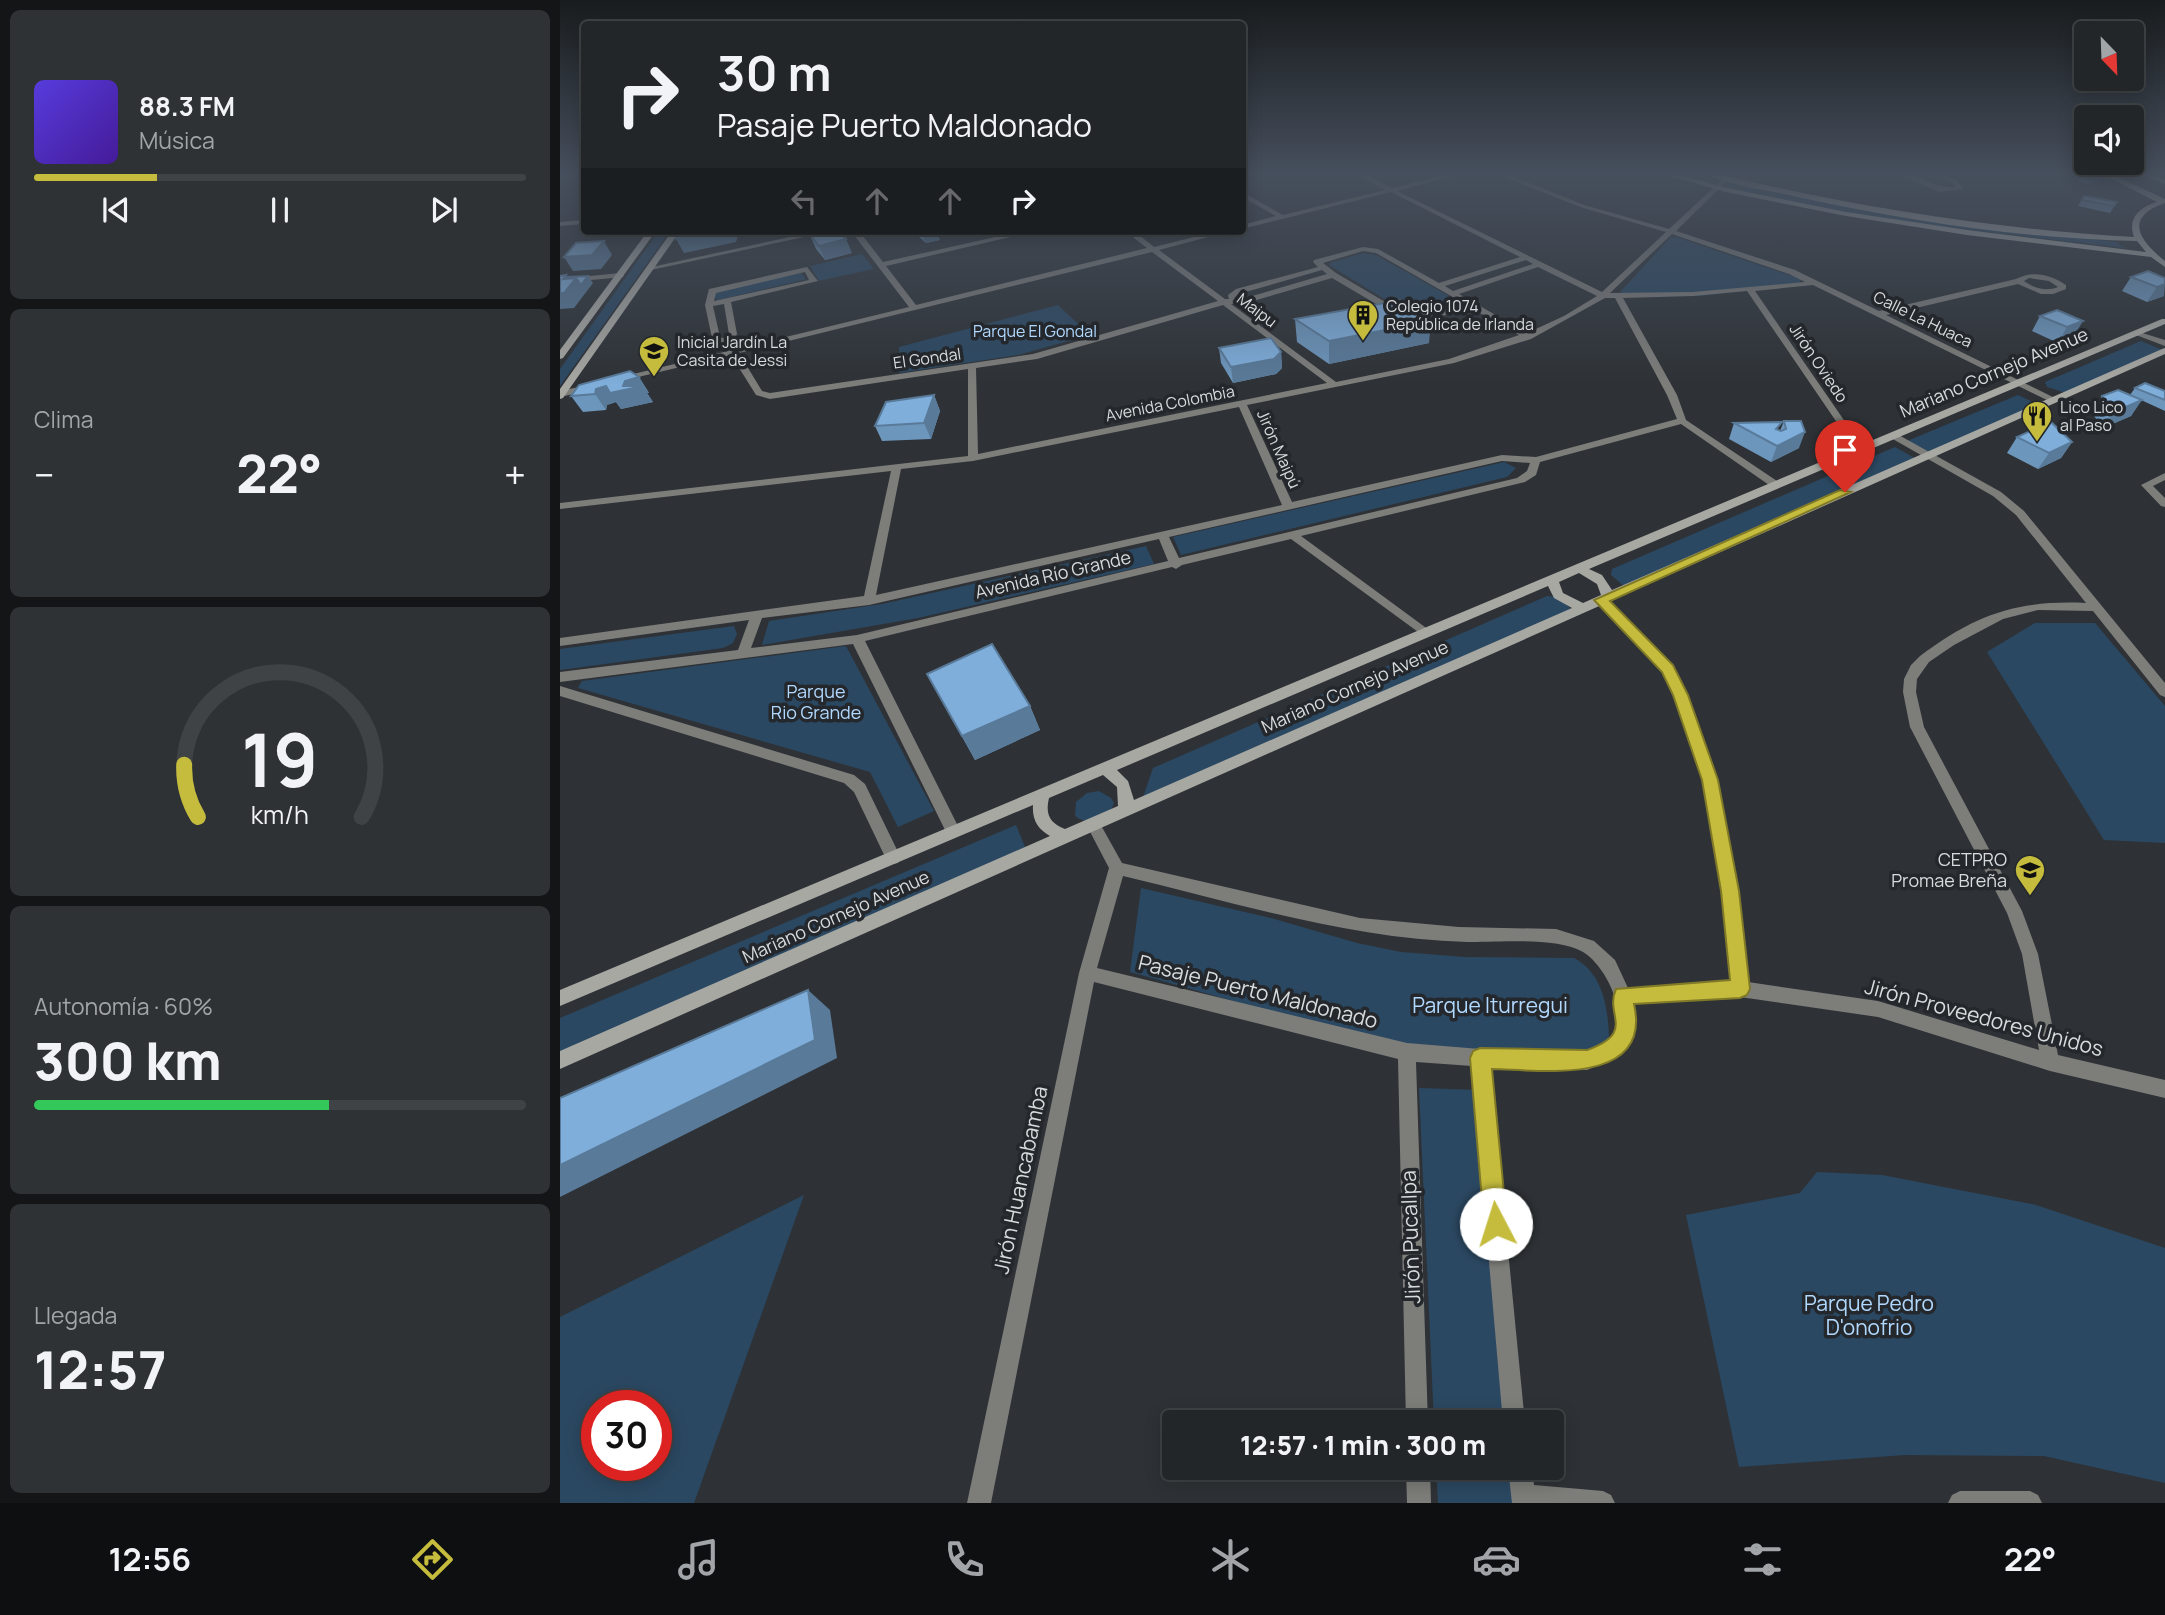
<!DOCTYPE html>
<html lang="es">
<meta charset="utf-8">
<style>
body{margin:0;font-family:Manrope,sans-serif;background:#2e3234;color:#f1f3f6;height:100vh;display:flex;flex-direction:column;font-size:26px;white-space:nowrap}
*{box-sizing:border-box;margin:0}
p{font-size:23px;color:#a2a5a8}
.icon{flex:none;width:38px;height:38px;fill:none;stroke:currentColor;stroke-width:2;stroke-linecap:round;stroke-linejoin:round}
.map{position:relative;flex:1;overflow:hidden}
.sheet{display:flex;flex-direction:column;gap:10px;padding:10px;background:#131516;width:560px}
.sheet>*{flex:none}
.guide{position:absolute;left:21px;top:21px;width:665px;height:214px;border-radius:7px;box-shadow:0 4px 18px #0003,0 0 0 2px #3f4345;background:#222628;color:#f1f3f6;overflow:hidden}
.needle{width:46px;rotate:157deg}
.tools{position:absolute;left:1514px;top:21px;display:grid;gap:14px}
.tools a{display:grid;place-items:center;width:70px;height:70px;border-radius:7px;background:#222628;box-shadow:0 4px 18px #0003,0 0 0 2px #3f4345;font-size:35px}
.speed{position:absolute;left:21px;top:1390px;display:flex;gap:14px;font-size:35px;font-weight:700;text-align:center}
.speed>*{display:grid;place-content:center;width:91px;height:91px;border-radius:50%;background:#222628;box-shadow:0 4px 18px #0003,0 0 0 2px #3f4345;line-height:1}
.speed .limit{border:10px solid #d22;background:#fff;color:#111}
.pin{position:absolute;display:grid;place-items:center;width:60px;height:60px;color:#fff;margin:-72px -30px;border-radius:50% 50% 50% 0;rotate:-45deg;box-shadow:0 0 7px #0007}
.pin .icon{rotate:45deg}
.me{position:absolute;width:77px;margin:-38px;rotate:355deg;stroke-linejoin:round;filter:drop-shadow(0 0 5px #0008)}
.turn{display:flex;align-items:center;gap:24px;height:147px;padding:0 21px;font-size:32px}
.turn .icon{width:91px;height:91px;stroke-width:2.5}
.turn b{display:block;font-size:49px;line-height:60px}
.lanes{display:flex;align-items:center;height:66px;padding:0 21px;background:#0003;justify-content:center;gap:35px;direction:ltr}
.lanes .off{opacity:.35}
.big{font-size:52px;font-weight:800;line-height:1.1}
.sheet .widget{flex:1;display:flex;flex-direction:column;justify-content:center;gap:10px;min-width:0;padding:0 24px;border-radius:10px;background:#2e3234}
.sheet .dial{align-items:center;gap:0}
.dial svg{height:182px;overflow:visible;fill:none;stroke:#3f4345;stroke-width:7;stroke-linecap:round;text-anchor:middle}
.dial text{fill:#f1f3f6;stroke:none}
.song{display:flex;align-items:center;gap:21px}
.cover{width:84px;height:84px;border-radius:10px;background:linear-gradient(135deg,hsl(250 70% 55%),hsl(260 70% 35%))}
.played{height:7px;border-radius:4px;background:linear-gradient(90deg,#c5bc3d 25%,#3f4345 25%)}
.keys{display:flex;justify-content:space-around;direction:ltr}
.heat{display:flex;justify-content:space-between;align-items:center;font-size:38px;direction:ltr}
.charge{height:10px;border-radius:5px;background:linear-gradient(90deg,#34c759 60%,#3f4345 0)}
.trip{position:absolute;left:602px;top:1410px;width:402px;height:70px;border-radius:7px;background:#222628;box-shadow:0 4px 18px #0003,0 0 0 2px #3f4345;font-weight:800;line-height:70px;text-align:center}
.menu{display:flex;height:112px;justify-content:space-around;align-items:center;background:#0e0f10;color:#a2a5a8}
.menu .icon{width:49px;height:49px}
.menu .on{color:#c5bc3d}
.menu b{font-size:32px;color:#f1f3f6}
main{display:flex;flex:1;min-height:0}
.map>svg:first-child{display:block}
</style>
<main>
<section class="sheet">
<div class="widget">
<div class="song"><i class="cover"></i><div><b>88.3 FM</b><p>Música</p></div></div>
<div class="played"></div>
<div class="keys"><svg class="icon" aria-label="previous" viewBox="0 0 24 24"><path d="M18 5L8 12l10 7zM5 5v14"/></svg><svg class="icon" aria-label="pause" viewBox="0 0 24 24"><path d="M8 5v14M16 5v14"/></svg><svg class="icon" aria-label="next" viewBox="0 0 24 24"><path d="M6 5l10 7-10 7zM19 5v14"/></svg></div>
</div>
<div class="widget"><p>Clima</p>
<div class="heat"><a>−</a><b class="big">22°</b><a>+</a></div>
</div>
<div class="widget dial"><svg viewBox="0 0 100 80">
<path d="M14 69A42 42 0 1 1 86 69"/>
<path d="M14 69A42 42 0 0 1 8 46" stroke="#c5bc3d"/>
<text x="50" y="56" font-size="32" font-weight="700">19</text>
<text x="50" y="72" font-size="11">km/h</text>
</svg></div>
<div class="widget"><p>Autonomía · 60%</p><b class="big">300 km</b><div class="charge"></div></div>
<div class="widget"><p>Llegada</p><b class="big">12:57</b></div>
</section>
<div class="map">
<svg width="1605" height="1503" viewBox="0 0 1605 1503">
<rect width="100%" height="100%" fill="#2e3236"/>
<path fill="#2b4862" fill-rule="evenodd" d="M1167 183 1362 219 1556 242 1565 248 1317 219 1165 188 1163 186Z
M99 231H110L0 386V369Z
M1116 237 1241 279 1239 284 1140 296H1070L1060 292 1110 238Z
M803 253 816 255 907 306 903 309 847 313 769 265 772 262Z
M302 254 314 269 259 281 250 266Z
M241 273 246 279 243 280 158 300 153 297 157 291Z
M498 305 530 335 458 355 339 373V347Z
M1581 341 1605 351 1509 394 1487 387 1485 382Z
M1458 395 1484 407 1376 456 1347 441Z
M1335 447 1360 461 1064 586 1051 575 1052 569Z
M944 462 956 468 947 477 621 555 613 537Z
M586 546 594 564 358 618 202 645 209 621 322 604Z
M987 596 998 597 1011 609 579 809 593 768Z
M1475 623H1535L1605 706V843L1544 840 1427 652Z
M174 626 177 634 173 643 163 648 0 670V649Z
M286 646 374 811 338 827 310 772 18 688 22 681Z
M539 791 551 798 554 803 550 813C537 820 528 826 515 816L516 802 527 793Z
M456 825 468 854 0 1059V1018Z
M581 888 711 918 797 943 841 952 905 957 1014 958C1045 974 1049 1013 1049 1045 1022 1053 998 1053 970 1054 835 1056 700 1007 570 972Z
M859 1088 919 1090 951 1423H874Z
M1257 1172 1322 1175 1476 1205 1605 1248V1483L1484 1456 1345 1455 1179 1467 1126 1215 1240 1193Z
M244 1195 134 1503H0V1317ZM37 1405H96V1465H37Z
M876 1468H955L958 1503H878Z"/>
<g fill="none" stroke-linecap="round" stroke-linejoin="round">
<path fill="#7d7d7a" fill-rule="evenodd" d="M796 174H805L832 188 888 174H900L837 191 1042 292 1106 232 1020 207 937 174H947L1024 205 1109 229 1164 178H1168V180L1116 231 1235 270 1319 311 1456 279C1473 270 1491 275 1506 285V289L1493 294H1481L1458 284 1326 315 1499 400 1491 402 1253 285 1195 291 1288 426 1312 445V449L1308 450 1282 430 1187 291 1133 296 1063 298 1117 395 1126 420 1220 483V487H1212L1121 424 980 462 976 475 965 482 741 536 869 630 871 633 869 636 865 637 731 539 622 565 616 569 612 567 305 641 401 832 398 836 393 838 388 836 293 644 0 682V672L178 650 189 620 0 646V638L304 596 331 471 0 509V503L408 456V369L210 399 196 395 171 355 57 382V378L168 351 165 345 152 338 145 305 149 289 247 267 258 281 171 302 177 334 172 343 176 349 349 307 291 231H299L323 262 463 231H476L326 266 356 305 587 248 565 231H574L594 247 658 231H671L599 250 665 299H669L668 295 676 289 758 267 753 262 754 260 803 247 818 249 879 283 960 257 831 192 682 229V225L716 216 682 197V192L723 215 825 190ZM1112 234 1229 274 1245 282 1133 292 1050 293ZM803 251 816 253 912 308 844 313 776 273 763 263ZM592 252 658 301 473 354 210 393 202 391 179 353ZM966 260 973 264 893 291 885 286ZM978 267 1037 296 1004 316 967 333 899 294ZM762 270 767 274 689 297 674 298 682 293ZM245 272 249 280 154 301 156 293ZM772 278 840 318 920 313 959 335 889 359 776 382 671 304 693 301ZM1469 278 1489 281 1498 287C1486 292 1474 288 1464 281ZM1045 298H1055L1107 395 1117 419 976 457 942 455 732 502 687 405 894 363 971 339ZM164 304 169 334 166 339 160 337 153 306ZM663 305 767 383 418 454 416 368 477 359ZM679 407 722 505 316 595 341 469 413 461ZM942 461 970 463 967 471 957 478 619 558 609 537ZM599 539 608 561 297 635 191 648 202 618 309 605Z
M1338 174C1360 174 1370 188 1396 187L1394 184 1373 174C1385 174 1398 178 1403 189L1379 192Z
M24 220V224L0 226V222Z
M258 231H272L91 270 87 268Z
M60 273 64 275 63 277 0 283V279Z
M1576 331 1605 340V346L1576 335Z
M33 384 38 387 36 389 0 397V391Z
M1331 434H1337L1441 492 1464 511 1605 683V697L1600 695 1533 611 1478 610 1443 619 1394 645 1369 662 1357 679 1356 692 1364 727 1462 911 1478 954 1498 1055 1605 1080V1098L1490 1071 1318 1017 1180 997 1073 1004 1076 1018 1071 1039 1068 1045 1053 1059 1027 1070 930 1067 965 1423H943L912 1066 856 1062 868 1423H846L838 1059 534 982 431 1503H407L519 973 549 868 526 824 528 820 533 818 538 820 562 863 800 918 899 927 996 929 1034 941 1055 960 1068 988 1171 982 1162 891 1143 780 1113 695 1103 671 1037 603 1035 600 1037 597H1045L1113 666 1127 695 1157 780 1178 891 1188 982 1318 1001 1479 1050 1462 954 1447 913 1350 727 1343 692 1344 679 1351 665 1360 656C1416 614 1457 600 1526 603L1456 515 1433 496 1331 438ZM563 876C676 903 790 939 907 942 937 942 997 937 1023 952 1044 964 1069 1012 1053 1035 1047 1044 1037 1048 1027 1052L920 1049 847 1043 537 968Z
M1605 473V480L1593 486 1605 498V507L1601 506 1581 485Z
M0 686 294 775 305 784 341 858 338 863 333 864 328 863 294 792 284 783 0 696Z
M846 1468H870L871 1503H847Z
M948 1468H972L974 1485 1043 1491 1051 1495 1055 1503H952Z
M1400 1491H1470L1478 1495 1482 1503H1388L1392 1495Z"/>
<path fill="#a8a8a3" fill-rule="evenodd" d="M1104 174H1116L1167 188 1286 212 1407 230 1586 252 1577 241C1464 239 1349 221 1238 197 1208 190 1173 186 1145 174H1157C1295 207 1433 229 1574 237 1567 218 1580 207 1597 202L1542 174H1551L1605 199V203C1564 217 1578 240 1605 261V267L1591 257 1407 235 1286 216 1166 192Z
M1582 174H1592L1605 180V184Z
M88 231H96L3 358 0 359V350Z
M112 231H120L3 398 0 399V389Z
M1602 319H1605V324L1029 569 1042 575 1052 590 1602 349 1605 348V354L0 1069V1051L490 836C478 829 472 820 473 805L0 1006V990ZM1019 573 1037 584 1041 595 1023 603 1003 593 999 582ZM988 586 994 598 1012 608 574 800 568 781 557 770ZM543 775 557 787 558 806 505 829C490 823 485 815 489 798Z"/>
</g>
<path fill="#6d96bc" d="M1521 175 1541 181 1526 184 1518 181Z
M1524 196 1557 202 1550 213 1518 206Z
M357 231 380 240 366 243 359 237Z
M250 235 292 253 265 260 256 249Z
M1588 271 1604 296 1587 302 1562 291 1571 277Z
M1497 310 1514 336 1498 343 1472 331 1480 316Z
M735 319 869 343 769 364 737 342Z
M659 348 721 352 722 368 716 374 673 383 661 363Z
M79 377 89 393H87L93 402 61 409 56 402 47 405 46 410 23 412 11 396Z
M1575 388 1605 391V411L1581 400 1571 416 1543 428 1531 412 1542 396 1570 395Z
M374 395 380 411 371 439 322 441 315 426Z
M1224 421 1239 448 1211 462 1169 439 1174 423 1220 431Z
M1457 437 1512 442 1501 458 1478 469 1447 453Z
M367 674 470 706 480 730 415 760Z"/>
<path fill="#597a99" d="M1545 175 1541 181 1526 184 1529 178Z
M156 231H178L179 233 176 242 124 253 116 239Z
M377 233 380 240 366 243 363 236Z
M286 239 292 253 265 260 259 246Z
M44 241 52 255 41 269 13 271 4 257Z
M6 275 12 283 16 278 28 276 33 283 14 308 0 309V293L3 279Z
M1605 284 1604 296 1587 302 1597 287Z
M871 321 869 343 769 364V341Z
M1523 321 1514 336 1498 343 1507 327Z
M721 352 722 368 716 374 673 383 671 367Z
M79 377 89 393H87L93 402 61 409 56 402 47 405 46 410 35 394 36 389 46 386H63L65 381Z
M374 395 380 411 371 439 364 423Z
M1582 400 1571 416 1543 428 1554 412Z
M1245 432 1239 448 1211 462 1217 446Z
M1512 442 1501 458 1478 469 1489 453Z
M470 706 480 730 415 760 402 736Z
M248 990 270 1010 277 1058 0 1197V1165Z"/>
<path fill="#7faedb" stroke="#597a99" stroke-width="2" d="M1522 174H1543L1545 175 1529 178 1521 175Z
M1524 196 1557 202 1554 206 1522 200Z
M120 231H156L116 239Z
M251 231H278L286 239 259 246 250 235Z
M358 231H375L377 233 363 236Z
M44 241 32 255 4 257 16 243Z
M1588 271 1605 278V284L1597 287 1571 277Z
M6 275 3 279 16 278 4 293H0V276Z
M28 276 21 285 16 278H8V277Z
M841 300 871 321 769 341 735 319Z
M1497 310 1523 321 1507 327 1480 316Z
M711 338 721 352 714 359 671 367 659 348Z
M70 371 79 377 65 381 63 386H83L50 393 46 386 36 389 35 394 11 396 19 385Z
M1585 383 1605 391V400L1575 388Z
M1558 390 1582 400 1554 412 1542 396Z
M374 395 364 423 315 426 326 402Z
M1224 421H1241L1245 432 1217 446 1174 423 1222 422 1216 429 1221 431 1226 429Z
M1491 422 1512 442 1489 453 1457 437Z
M432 644 470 706 402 736 367 674Z
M248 990 255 1040 0 1165V1098Z"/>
<linearGradient id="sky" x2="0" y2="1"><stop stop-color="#191c1e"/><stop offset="0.45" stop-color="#464f5d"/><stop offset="1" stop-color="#464f5d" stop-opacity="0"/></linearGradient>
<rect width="1605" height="385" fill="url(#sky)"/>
<path fill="#c5bc3d" stroke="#807a28" stroke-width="2" d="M1280 490 1291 492 1050 601 1113 665 1128 695 1158 780 1179 891 1190 989 1187 995 1180 998 1074 1004C1093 1087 980 1070 932 1069L947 1224 944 1232 936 1235 927 1232 924 1224 910 1058 913 1051 920 1048 1027 1050C1077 1032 1044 1015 1056 989L1170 980 1161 891 1142 780 1113 695 1102 672 1034 600Z"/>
<defs>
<g id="building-pin" transform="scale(1.575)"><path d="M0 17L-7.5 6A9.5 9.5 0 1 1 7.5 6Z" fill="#c5bc3d" stroke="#24282c"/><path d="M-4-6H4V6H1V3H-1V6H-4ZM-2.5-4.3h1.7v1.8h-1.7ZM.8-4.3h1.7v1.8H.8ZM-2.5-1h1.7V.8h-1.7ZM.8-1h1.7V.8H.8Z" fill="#111"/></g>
<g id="school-pin" transform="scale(1.575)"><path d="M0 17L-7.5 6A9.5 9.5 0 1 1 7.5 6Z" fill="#c5bc3d" stroke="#24282c"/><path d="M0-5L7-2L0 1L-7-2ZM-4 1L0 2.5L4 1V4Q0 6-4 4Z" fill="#111"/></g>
<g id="restaurant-pin" transform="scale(1.575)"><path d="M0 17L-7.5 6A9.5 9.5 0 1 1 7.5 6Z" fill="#c5bc3d" stroke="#24282c"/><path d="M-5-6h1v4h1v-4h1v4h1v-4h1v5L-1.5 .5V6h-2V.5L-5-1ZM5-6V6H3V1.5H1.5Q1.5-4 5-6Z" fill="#111"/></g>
<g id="university-pin" transform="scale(1.575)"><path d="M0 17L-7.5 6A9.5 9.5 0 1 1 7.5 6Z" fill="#c5bc3d" stroke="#24282c"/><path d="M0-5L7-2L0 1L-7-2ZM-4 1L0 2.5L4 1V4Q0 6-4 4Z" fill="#111"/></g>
</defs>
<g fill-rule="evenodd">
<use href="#building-pin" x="803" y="315"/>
<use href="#school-pin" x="94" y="351"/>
<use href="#restaurant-pin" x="1477" y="416"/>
<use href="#university-pin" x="1470" y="870"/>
</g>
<g text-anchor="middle" stroke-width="7" stroke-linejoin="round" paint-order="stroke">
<g font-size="16" fill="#d8dbdd" stroke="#24282c" text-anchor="start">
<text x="826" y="312">Colegio 1074<tspan x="826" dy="18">República de Irlanda</tspan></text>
<text x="117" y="348">Inicial Jardín La<tspan x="117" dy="18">Casita de Jessi</tspan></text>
<text x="1500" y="413">Lico Lico<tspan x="1500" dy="18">al Paso</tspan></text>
</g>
<g font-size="16" fill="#d8dbdd" stroke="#24282c">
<text transform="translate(697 310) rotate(37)" y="6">Maipu</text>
<text transform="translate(1363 319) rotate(26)" y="6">Calle La Huaca</text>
<text transform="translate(367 358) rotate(-8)" y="6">El Gondal</text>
<text transform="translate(1259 363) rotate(56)" y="6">Jirón Oviedo</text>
<text transform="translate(610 403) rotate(-11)" y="6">Avenida Colombia</text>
<text transform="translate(719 449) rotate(66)" y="6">Jirón Maipú</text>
</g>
<g font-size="16" fill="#b1d9ff" stroke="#24282c">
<text x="475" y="337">Parque El Gondal</text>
</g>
<g font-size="18" fill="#d8dbdd" stroke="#24282c">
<text transform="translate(1434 373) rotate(-23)" y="6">Mariano Cornejo Avenue</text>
<text transform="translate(493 575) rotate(-13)" y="6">Avenida Río Grande</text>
<text transform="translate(795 687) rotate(-24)" y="6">Mariano Cornejo Avenue</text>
<text transform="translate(276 917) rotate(-24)" y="6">Mariano Cornejo Avenue</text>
</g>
<g font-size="18" fill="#b1d9ff" stroke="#24282c">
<text x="256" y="698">Parque<tspan x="256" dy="21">Rio Grande</tspan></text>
</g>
<g font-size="18" fill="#d8dbdd" stroke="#24282c" text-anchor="end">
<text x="1447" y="866">CETPRO<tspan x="1447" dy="21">Promae Breña</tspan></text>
</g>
<g font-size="21" fill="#d8dbdd" stroke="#24282c">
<text transform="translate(698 992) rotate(14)" y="7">Pasaje Puerto Maldonado</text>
<text transform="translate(1424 1018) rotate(15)" y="7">Jirón Proveedores Unidos</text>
<text transform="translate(461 1180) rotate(-78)" y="7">Jirón Huancabamba</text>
<text transform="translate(851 1237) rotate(-92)" y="7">Jirón Pucallpa</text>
</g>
<g font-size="21" fill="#b1d9ff" stroke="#24282c">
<text x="930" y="1013">Parque Iturregui</text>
<text x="1309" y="1311">Parque Pedro<tspan x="1309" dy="24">D'onofrio</tspan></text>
</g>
</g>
</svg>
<div class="tools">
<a><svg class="needle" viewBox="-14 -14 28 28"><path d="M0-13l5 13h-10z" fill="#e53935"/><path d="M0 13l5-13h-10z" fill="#a2a5a8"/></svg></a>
<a><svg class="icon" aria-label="sound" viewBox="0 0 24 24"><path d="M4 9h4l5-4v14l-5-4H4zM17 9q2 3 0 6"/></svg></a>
</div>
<div class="speed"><div class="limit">30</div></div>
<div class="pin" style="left:1285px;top:492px;background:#d93025"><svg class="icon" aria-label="arrive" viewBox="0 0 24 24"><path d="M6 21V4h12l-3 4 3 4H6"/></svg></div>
<svg class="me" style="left:936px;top:1224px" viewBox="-20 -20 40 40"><circle r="19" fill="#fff"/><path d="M0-13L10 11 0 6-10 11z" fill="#c5bc3d"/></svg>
<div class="trip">12:57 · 1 min · 300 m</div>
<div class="guide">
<div class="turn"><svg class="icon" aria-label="right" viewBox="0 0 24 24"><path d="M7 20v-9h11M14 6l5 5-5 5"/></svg><div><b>30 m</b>Pasaje Puerto Maldonado</div></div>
<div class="lanes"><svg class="icon off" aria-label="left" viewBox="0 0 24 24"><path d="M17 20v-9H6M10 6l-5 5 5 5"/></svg><svg class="icon off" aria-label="ahead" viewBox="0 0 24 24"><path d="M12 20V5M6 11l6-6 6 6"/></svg><svg class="icon off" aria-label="ahead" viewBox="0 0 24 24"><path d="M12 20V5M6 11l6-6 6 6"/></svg><svg class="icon" aria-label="right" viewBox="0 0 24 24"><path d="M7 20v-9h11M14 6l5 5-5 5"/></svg></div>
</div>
</div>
</main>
<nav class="menu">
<b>12:56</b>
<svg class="icon on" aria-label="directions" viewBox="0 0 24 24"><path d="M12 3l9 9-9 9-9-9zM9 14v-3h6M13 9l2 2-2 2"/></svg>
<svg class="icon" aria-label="music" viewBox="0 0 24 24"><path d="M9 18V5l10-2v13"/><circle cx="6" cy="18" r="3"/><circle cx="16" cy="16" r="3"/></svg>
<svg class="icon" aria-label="phone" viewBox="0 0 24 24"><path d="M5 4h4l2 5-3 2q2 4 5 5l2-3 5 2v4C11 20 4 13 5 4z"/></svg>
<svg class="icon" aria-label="climate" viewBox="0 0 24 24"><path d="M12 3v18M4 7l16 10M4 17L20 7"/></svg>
<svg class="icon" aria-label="car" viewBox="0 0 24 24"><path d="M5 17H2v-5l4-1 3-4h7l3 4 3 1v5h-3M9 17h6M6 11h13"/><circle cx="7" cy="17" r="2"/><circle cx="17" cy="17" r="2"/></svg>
<svg class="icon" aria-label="filters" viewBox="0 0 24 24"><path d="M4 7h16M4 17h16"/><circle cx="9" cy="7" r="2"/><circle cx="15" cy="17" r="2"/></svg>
<b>22°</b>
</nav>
